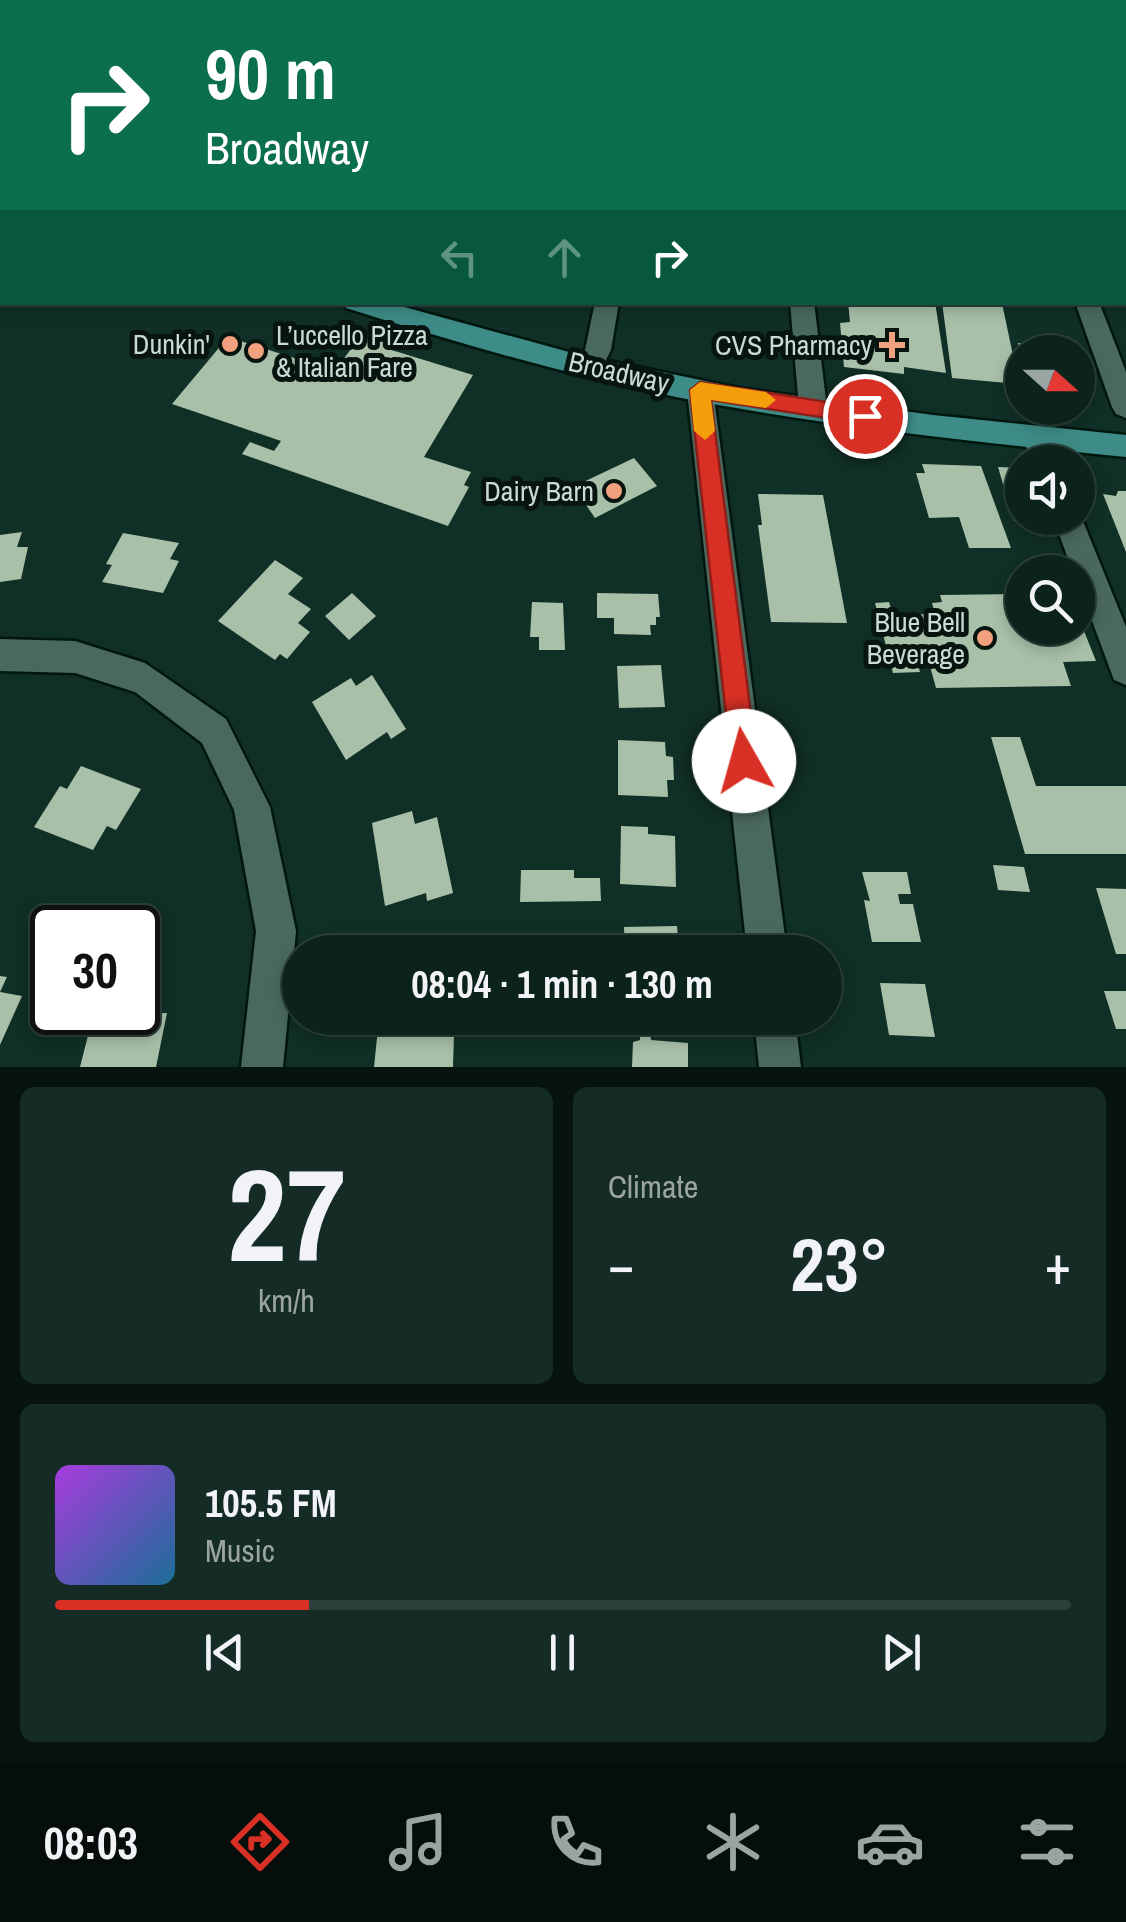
<!DOCTYPE html>
<meta charset="utf-8">
<style>
body{margin:0;font-family:"Archivo Narrow",sans-serif;background:#152b25;color:#f1f3f6;height:100vh;display:flex;flex-direction:column;font-size:38px;white-space:nowrap}
*{box-sizing:border-box;margin:0}
p{font-size:32px;color:#9aa4a3}
.icon{flex:none;width:55px;height:55px;fill:none;stroke:currentColor;stroke-width:2;stroke-linecap:round;stroke-linejoin:round}
.map{position:relative;height:1067px;overflow:hidden}
.side{display:flex;flex-direction:column;gap:20px;padding:20px;background:#07130f;flex:1}
.side>*{flex:none}
.banner{position:absolute;left:0px;top:0px;width:1128px;height:305px;box-shadow:0 5px 15px #0003,0 0 0 2px #2c403b;background:#0b6e4f;color:#fff;overflow:hidden}
.needle{width:65px;rotate:111deg}
.fabs{position:absolute;left:1005px;top:335px;display:grid;gap:20px}
.fabs a{display:grid;place-items:center;width:90px;height:90px;border-radius:50%;background:#0c231c;box-shadow:0 5px 15px #0003,0 0 0 2px #2c403b;font-size:50px}
.speed{position:absolute;left:30px;top:905px;display:flex;gap:20px;font-size:50px;font-weight:700;text-align:center}
.speed>*{display:grid;place-content:center;width:130px;height:130px;border-radius:50%;background:#0c231c;box-shadow:0 5px 15px #0003,0 0 0 2px #2c403b;line-height:1}
.speed .limit{border:5px solid #111;border-radius:15px;background:#fff;color:#111}
.pin{position:absolute;display:grid;place-items:center;width:85px;height:85px;color:#fff;margin:-42px;border:5px solid #fff;border-radius:50%;box-shadow:0 2px 10px #0007}
.me{position:absolute;width:110px;margin:-55px;rotate:353deg;stroke-linejoin:round;filter:drop-shadow(0 0 8px #0008)}
.turn{display:flex;align-items:center;gap:35px;height:210px;padding:0 40px;font-size:45px}
.turn .icon{width:130px;height:130px;stroke-width:2.5}
.turn b{display:block;font-size:70px;line-height:85px}
.lanes{display:flex;align-items:center;height:95px;padding:0 40px;background:#0003;justify-content:center;gap:50px;direction:ltr}
.lanes .off{opacity:.35}
.big{font-size:75px;font-weight:700;line-height:1.1}
.side .tile{flex:1;display:flex;flex-direction:column;justify-content:center;gap:15px;min-width:0;padding:0 35px;border-radius:15px;background:#152b25}
.side .dial{align-items:center;gap:0}
.dial b{font-size:130px;line-height:1}
.song{display:flex;align-items:center;gap:30px}
.cover{width:120px;height:120px;border-radius:15px;background:linear-gradient(135deg,hsl(280 70% 55%),hsl(200 70% 35%))}
.played{height:10px;border-radius:5px;background:linear-gradient(90deg,#d93025 25%,#2c403b 25%)}
.keys{display:flex;justify-content:space-around;direction:ltr}
.heat{display:flex;justify-content:space-between;align-items:center;font-size:55px;direction:ltr}
.side .tiles{flex:1;display:grid;gap:20px;grid-template-columns:1fr 1fr}
.tile:last-child{grid-column:span 2}
.trip{position:absolute;left:282px;top:935px;width:560px;height:100px;border-radius:50px;background:#0c231c;box-shadow:0 5px 15px #0003,0 0 0 2px #2c403b;font-weight:700;line-height:100px;text-align:center}
.menu{display:flex;height:160px;justify-content:space-around;align-items:center;background:#050e0b;color:#9aa4a3}
.menu .icon{width:70px;height:70px}
.menu .active{color:#d93025}
.menu b{font-size:45px;color:#f1f3f6}
.map>svg:first-child{display:block}
</style>
<div class="map">
<svg width="1126" height="1067" viewBox="0 0 1126 1067">
<rect width="100%" height="100%" fill="#102f26"/>
<path fill="#a8bfa8" d="M848 302H935L946 373 904 367V374L844 367 840 323 850 322Z
M942 302 1002 303 1019 384 952 378Z
M361 335 388 343 385 348 473 375 424 457 471 472 464 485 469 487 448 526 242 454 250 442 274 451 281 441 172 404 228 337 335 371Z
M1018 343 1065 347 1067 352H1020Z
M634 458 657 486 595 518 584 502 589 500 575 486Z
M922 464 981 466 1011 548H969L959 517 929 518 916 473H925Z
M998 467 1022 468V518H1044L1046 522 1014 521Z
M1118 491H1126V552L1103 494 1116 496Z
M758 494 823 495 847 623 771 622 758 525H762Z
M22 532 17 547H28L21 579 0 582V535Z
M123 533 179 543 170 559 179 561 163 593 102 582 112 565 106 564Z
M275 560 303 578 288 594 311 609 298 623 310 632 287 659 280 654 275 660 218 621Z
M352 593 376 616 349 640 325 616Z
M597 593 658 594 660 617H656V625H650L651 635 614 634V618H597Z
M1022 594V628H1078V616L1096 661 1063 662 1071 686 936 688 925 648 914 649 920 672 893 673 875 603 889 602 893 615 935 614 932 603 942 602 940 595Z
M532 602 563 603 565 650H539V637H530Z
M661 665 665 707 619 708 617 666Z
M372 675 406 729 391 739 387 732 346 760 312 702 351 678 356 686Z
M991 737H1020L1036 786H1126V854H1025Z
M618 740 665 742 666 756 673 757 674 780H667L668 797 618 795Z
M81 766 141 789 116 830 107 826 93 850 34 827 60 786 67 789Z
M412 811 415 824 437 817 453 893 427 901 426 893 385 906 372 823Z
M621 826 648 827V834L675 836 676 887 620 884Z
M993 865 1024 867 1030 892 998 890Z
M521 870H574V878H600L601 901 520 902Z
M862 872H907L911 894H898L900 904H913L921 942H872L864 900 870 901Z
M1096 888 1126 889V954H1116Z
M677 926 679 948H686V952H625L624 927Z
M0 976 7 977 0 992 22 996 0 1045Z
M880 983 925 984 935 1037 889 1035Z
M1104 991H1126V1029H1116Z
M138 1004H143L141 1014 167 1013 156 1067H80L94 1012H138Z
M379 1018H430L431 1034H454L453 1067H374Z
M640 1031 650 1032 651 1040 688 1043V1067H632L633 1042 640 1040Z"/>
<g fill="none" stroke-linecap="round" stroke-linejoin="round">
<g stroke="#00170f" stroke-width="5">
<path id="minor" d="M414 0H432L434 2H416Z
M470 0H488L490 2H472Z
M650 0H669L671 2H652Z
M986 0H1004L1006 2H988Z
M1125 66H1126V78H1125Z
M1125 181H1126V196H1125Z
M595 302H619L611 350 599 374H581L577 367 585 350Z
M790 302H814L827 408 823 415 813 419 803 415 799 408Z
M1075 302H1099L1126 372V418L1116 414 1112 407Z
M700 380 709 383 713 390 787 952H747L687 390 691 383Z
M1036 426 1046 429 1060 462H1032L1022 437 1026 429Z
M1078 509 1126 627V685L1114 680 1078 583V572H1073L1053 518H1078Z
M0 639 75 641 145 663 226 719 270 807 296 931 283 1067H241L256 931 234 810 202 743 135 692 75 673 0 671Z
M754 1018H795L801 1067H759Z"/>
</g>
<g stroke="#00170f" stroke-width="5">
<path id="major" d="M2 171V187L0 188V172Z
M343 302H386L580 355 739 388 933 415 1126 435V457C975 442 824 426 676 397 564 374 455 342 346 308Z"/>
</g>
<use href="#minor" fill="#4a695e" fill-rule="evenodd"/>
<use href="#major" fill="#3e8c87" fill-rule="evenodd"/>
</g>
<path fill="#d93025" stroke="#8d1f18" stroke-width="2.5" d="M700 382 865 408 876 416 865 424 711 400 757 761 753 770 744 774 735 770 731 761 690 390Z"/>
<path fill="#f59e0b" d="M700 382 766 392 776 400 766 408 711 400 715 431 705 440 694 431 690 390Z"/>
<g fill="#f2a17e" stroke="#081410" stroke-width="4">
<circle cx="230" cy="344" r="10"/>
<path d="M887 330h10v10h10v10h-10v10h-10v-10h-10v-10h10z"/>
<circle cx="256" cy="351" r="10"/>
<circle cx="614" cy="491" r="10"/>
<circle cx="985" cy="638" r="10"/>
</g>
<g text-anchor="middle" stroke-width="10" stroke-linejoin="round" paint-order="stroke">
<g font-size="28" fill="#cadbd4" stroke="#081410" text-anchor="end">
<text x="276" y="345" text-anchor="start">L’uccello Pizza<tspan x="276" dy="32">&amp; Italian Fare</tspan></text>
<text x="210" y="354">Dunkin'</text>
<text x="872" y="355">CVS Pharmacy</text>
<text x="594" y="501">Dairy Barn</text>
<text x="965" y="632">Blue Bell<tspan x="965" dy="32">Beverage</tspan></text>
</g>
<g font-size="28" fill="#cadbd4" stroke="#081410">
<text transform="translate(619 372) rotate(13)" y="10">Broadway</text>
</g>
</g>
</svg>
<div class="fabs">
<a><svg class="needle" viewBox="-14 -14 28 28"><path d="M0-13l5 13h-10z" fill="#e53935"/><path d="M0 13l5-13h-10z" fill="#9aa4a3"/></svg></a>
<a><svg class="icon" aria-label="sound" viewBox="0 0 24 24"><path d="M4 9h4l5-4v14l-5-4H4zM17 9q2 3 0 6"/></svg></a>
<a><svg class="icon" aria-label="search" viewBox="0 0 24 24"><circle cx="10" cy="10" r="6"/><path d="M15 15l6 6"/></svg></a>
</div>
<div class="speed"><div class="limit">30</div></div>
<div class="pin" style="left:865px;top:416px;background:#d93025"><svg class="icon" aria-label="arrive" viewBox="0 0 24 24"><path d="M6 21V4h12l-3 4 3 4H6"/></svg></div>
<svg class="me" style="left:744px;top:761px" viewBox="-20 -20 40 40"><circle r="19" fill="#fff"/><path d="M0-13L10 11 0 6-10 11z" fill="#d93025"/></svg>
<div class="trip">08:04 · 1 min · 130 m</div>
<div class="banner">
<div class="turn"><svg class="icon" aria-label="right" viewBox="0 0 24 24"><path d="M7 20v-9h11M14 6l5 5-5 5"/></svg><div><b>90 m</b>Broadway</div></div>
<div class="lanes"><svg class="icon off" aria-label="left" viewBox="0 0 24 24"><path d="M17 20v-9H6M10 6l-5 5 5 5"/></svg><svg class="icon off" aria-label="ahead" viewBox="0 0 24 24"><path d="M12 20V5M6 11l6-6 6 6"/></svg><svg class="icon" aria-label="right" viewBox="0 0 24 24"><path d="M7 20v-9h11M14 6l5 5-5 5"/></svg></div>
</div>
</div>
<section class="side">
<div class="tiles">
<div class="tile dial"><b>27</b><p>km/h</p></div>
<div class="tile"><p>Climate</p>
<div class="heat"><a>−</a><b class="big">23°</b><a>+</a></div>
</div>
<div class="tile">
<div class="song"><i class="cover"></i><div><b>105.5 FM</b><p>Music</p></div></div>
<div class="played"></div>
<div class="keys"><svg class="icon" aria-label="previous" viewBox="0 0 24 24"><path d="M18 5L8 12l10 7zM5 5v14"/></svg><svg class="icon" aria-label="pause" viewBox="0 0 24 24"><path d="M8 5v14M16 5v14"/></svg><svg class="icon" aria-label="next" viewBox="0 0 24 24"><path d="M6 5l10 7-10 7zM19 5v14"/></svg></div>
</div>
</div>
</section>
<nav class="menu">
<b>08:03</b>
<svg class="icon active" aria-label="directions" viewBox="0 0 24 24"><path d="M12 3l9 9-9 9-9-9zM9 14v-3h6M13 9l2 2-2 2"/></svg>
<svg class="icon" aria-label="music" viewBox="0 0 24 24"><path d="M9 18V5l10-2v13"/><circle cx="6" cy="18" r="3"/><circle cx="16" cy="16" r="3"/></svg>
<svg class="icon" aria-label="phone" viewBox="0 0 24 24"><path d="M5 4h4l2 5-3 2q2 4 5 5l2-3 5 2v4C11 20 4 13 5 4z"/></svg>
<svg class="icon" aria-label="climate" viewBox="0 0 24 24"><path d="M12 3v18M4 7l16 10M4 17L20 7"/></svg>
<svg class="icon" aria-label="car" viewBox="0 0 24 24"><path d="M5 17H2v-5l4-1 3-4h7l3 4 3 1v5h-3M9 17h6M6 11h13"/><circle cx="7" cy="17" r="2"/><circle cx="17" cy="17" r="2"/></svg>
<svg class="icon" aria-label="filters" viewBox="0 0 24 24"><path d="M4 7h16M4 17h16"/><circle cx="9" cy="7" r="2"/><circle cx="15" cy="17" r="2"/></svg>
</nav>
